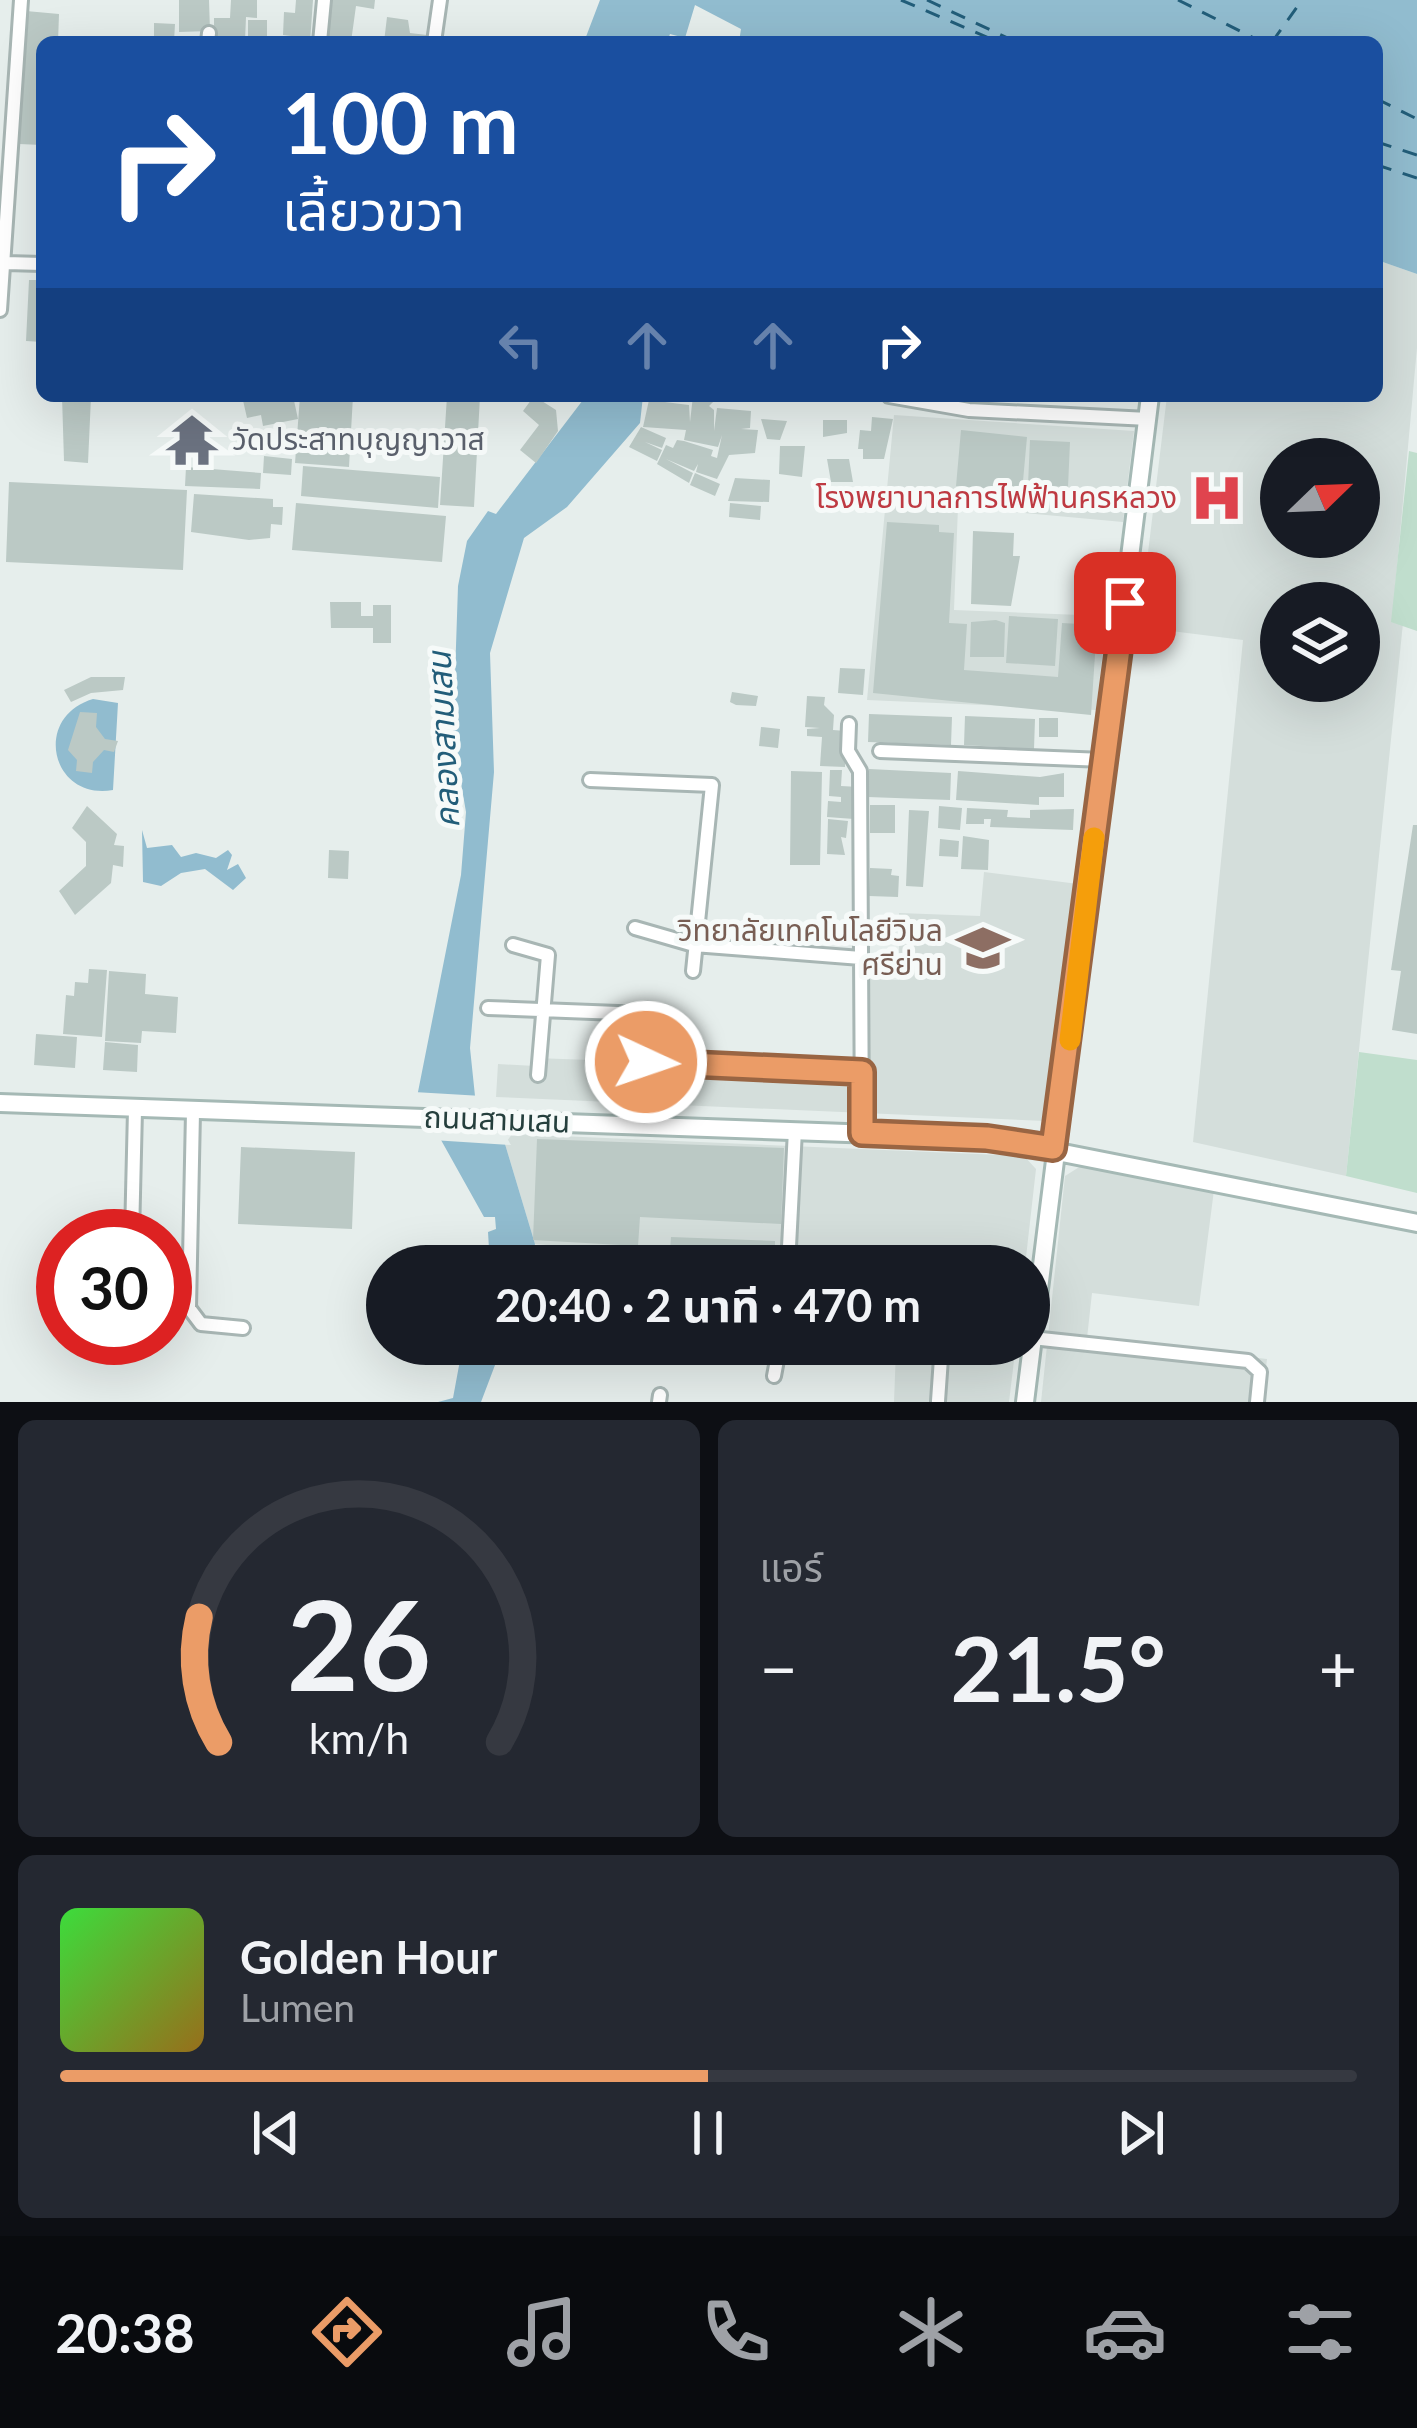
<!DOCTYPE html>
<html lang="th">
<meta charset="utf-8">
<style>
body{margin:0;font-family:Lato,"Noto Sans Thai",sans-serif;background:#242831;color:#f1f3f6;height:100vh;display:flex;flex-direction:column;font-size:45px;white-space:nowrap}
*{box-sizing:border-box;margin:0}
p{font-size:39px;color:#9ea1a6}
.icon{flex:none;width:66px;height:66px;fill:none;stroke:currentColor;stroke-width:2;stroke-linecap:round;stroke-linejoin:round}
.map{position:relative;height:1402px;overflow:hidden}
.sheet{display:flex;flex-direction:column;gap:18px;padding:18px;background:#0d0f14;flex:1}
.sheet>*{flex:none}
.hud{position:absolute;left:36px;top:36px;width:1347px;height:366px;border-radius:18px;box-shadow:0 12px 48px #0002;background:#1a4fa0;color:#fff;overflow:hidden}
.needle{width:78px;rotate:67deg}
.controls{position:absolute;left:1260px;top:438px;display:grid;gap:24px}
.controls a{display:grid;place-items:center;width:120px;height:120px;border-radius:50%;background:#171b24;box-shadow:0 12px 48px #0002;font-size:60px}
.speed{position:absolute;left:36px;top:1209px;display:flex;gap:24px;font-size:60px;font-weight:700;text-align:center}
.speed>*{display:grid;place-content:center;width:156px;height:156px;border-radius:50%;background:#171b24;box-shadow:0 12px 48px #0002;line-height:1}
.speed .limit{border:18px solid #d22;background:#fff;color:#111}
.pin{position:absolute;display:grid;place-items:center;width:102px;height:102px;color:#fff;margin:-51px;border-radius:24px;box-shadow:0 6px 18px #0006}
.me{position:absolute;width:132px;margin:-66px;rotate:93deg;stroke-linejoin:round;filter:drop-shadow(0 0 9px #0008)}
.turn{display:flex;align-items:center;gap:42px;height:252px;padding:0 48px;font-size:54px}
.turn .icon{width:156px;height:156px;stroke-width:2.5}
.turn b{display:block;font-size:84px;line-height:102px}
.lanes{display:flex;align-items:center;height:114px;padding:0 48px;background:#0003;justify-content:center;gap:60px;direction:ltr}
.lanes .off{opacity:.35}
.big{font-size:90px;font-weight:700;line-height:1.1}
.sheet .widget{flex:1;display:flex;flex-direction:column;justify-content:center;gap:18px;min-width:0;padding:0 42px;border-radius:18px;background:#242831}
.sheet .dial{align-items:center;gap:0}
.dial svg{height:312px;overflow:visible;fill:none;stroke:#363941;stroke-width:7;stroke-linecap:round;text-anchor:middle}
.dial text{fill:#f1f3f6;stroke:none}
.song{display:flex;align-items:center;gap:36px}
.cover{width:144px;height:144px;border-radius:18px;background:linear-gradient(135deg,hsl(120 70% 55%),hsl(40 70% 35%))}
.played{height:12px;border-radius:6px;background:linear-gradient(90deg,#eb9c67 50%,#363941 50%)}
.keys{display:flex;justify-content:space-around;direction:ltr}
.heat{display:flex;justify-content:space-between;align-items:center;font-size:66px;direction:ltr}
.sheet .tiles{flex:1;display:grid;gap:18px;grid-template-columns:1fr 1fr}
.widget:last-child{grid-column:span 2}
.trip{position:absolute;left:366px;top:1245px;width:684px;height:120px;border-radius:60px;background:#171b24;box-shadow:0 12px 48px #0002;font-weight:700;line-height:120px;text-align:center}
.menu{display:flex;height:192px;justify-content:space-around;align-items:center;background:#090b0e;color:#9ea1a6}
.menu .icon{width:84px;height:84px}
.menu .current{color:#eb9c67}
.menu b{font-size:54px;color:#f1f3f6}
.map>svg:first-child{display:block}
</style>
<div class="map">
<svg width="1417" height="1402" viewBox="0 0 1417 1402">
<rect width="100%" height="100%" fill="#e6eeec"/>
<path fill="#d4dedb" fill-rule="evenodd" d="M1377 260 1417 274V348L1392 622 1403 623 1346 1176 1193 1142 1243 640 1139 627 1167 396H1377ZM1281 459H1359V537H1281ZM1281 603H1359V681H1281Z
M894 415 1134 431 1123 522 958 507 954 610 1107 616 1096 710 867 700Z
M984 872 1078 884 1046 1121 496 1097 498 1064 535 1066V1058L867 1070 865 979 899 980V913L980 916Z
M512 1134 1024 1156 1036 1169 1025 1266H794L535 1244 505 1144Z
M1084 1164 1214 1190 1199 1306 1092 1293 1087 1338 1267 1359 1262 1402H1041L1065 1176Z
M858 1344H1016L1009 1402H894L896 1349Z"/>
<path fill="#c0decd" d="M1409 451 1417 453V631L1391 622Z
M1359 1052 1417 1060V1193L1346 1176Z"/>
<path fill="#91bccf" d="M600 0H1417V274L1377 260V42H739L741 29 695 5 685 38 670 34 667 42H584Z
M586 396H643L640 423 567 507 524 538 490 653 494 772 470 1048 475 1096 505 1144 535 1244 529 1266H490L488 1232 496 1229 495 1217H484L417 1097 461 875 466 812 453 736 458 586 467 541 488 511 496 514Z
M93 699 118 703 113 790C51 801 32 717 93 699Z
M142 830 147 848 172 845 181 857 196 853 216 858 228 850 232 855 227 870 238 864 246 878 233 890 205 869 181 873 161 886 143 882Z
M463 1344H503L481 1402H438L453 1398Z"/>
<path fill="#e6eeec" d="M414 1092 482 1096 511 1145 432 1140 413 1104Z"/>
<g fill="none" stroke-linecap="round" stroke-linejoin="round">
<path stroke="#225d79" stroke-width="3" stroke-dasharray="15 12" stroke-linecap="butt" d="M901 0 998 42
M927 0 1016 42
M1178 0 1262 42
M1272 42 1302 0
M1377 99 1417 119
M1377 142 1417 155
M1377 165 1417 178"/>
</g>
<path fill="#bbc9c5" d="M179 0H209L210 31 179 32Z
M231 0H257V18L246 17 245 41 214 40V18H230Z
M296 0H313L310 42H291V36L283 35 284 12 295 13Z
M331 0H375L374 9 356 6 351 42H325Z
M26 11 59 14 58 42H42V145L19 144Z
M387 17 408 20 410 33 427 35 426 42H384Z
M248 20H267V41H248Z
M154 23 175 24 174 42H154Z
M29 280H42V342L26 341Z
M62 396 91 397 88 463 64 461Z
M242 396H293L298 419 263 426 261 415 247 418Z
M300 396H353L349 467 295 463Z
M447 396H480L474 507 440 505Z
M534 396 556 410 558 431 536 463 520 450 539 425 523 411Z
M693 396H719L709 406 714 410V431L717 408 751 411 750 428 741 429 758 430 755 453 729 455 717 479 696 472 698 464 694 471 666 459 693 473 689 483 657 464 666 445 673 448 677 440 684 441 713 450 711 456 717 458 722 435 718 447 684 440 686 430 643 427 649 400 689 405 690 422Z
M872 417 893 419 884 459H863V449H858L860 430 871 431Z
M761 419 787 421 780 440 767 439Z
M823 420H847V433L823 437Z
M641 427 666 438 662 448 645 442 662 450 657 461 629 447Z
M961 430 1027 437 1022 492 956 486Z
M1030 440 1070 442 1068 487 1028 485Z
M780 446H805L802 477 779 474Z
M264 456 292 459 291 475 263 473Z
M827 459H849L853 482H831Z
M303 466 440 477 438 508 301 496Z
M186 467 261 473 260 489 185 486Z
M695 473 720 484 715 496 690 485Z
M735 478 770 480 769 502 728 501Z
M9 482 187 490 183 570 6 562Z
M194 494 273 499V507H283L282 525 271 524 270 538 249 540 191 532Z
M296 503 446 516 442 562 292 550Z
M730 503 761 506 760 520 729 517Z
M887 522 939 525V532L954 533 949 623 967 624 964 670 1058 677 1062 623 1097 625 1091 715 873 693Z
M973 531 1014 533 1013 556H1020L1011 606 971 604Z
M330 602H361V616H373V605H391V643H373V628H331Z
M1009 616 1058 619 1055 666 1006 663Z
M996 620 1005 623 1004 657H970L971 622Z
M840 668 865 669 863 695 838 693Z
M91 677H125L123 690 91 693 71 702 64 690Z
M732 692 758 696 756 706 736 705 730 702Z
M807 696 825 697 824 705 834 715 833 730 846 731 845 767 820 766 822 737 807 736V729L820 728 805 727Z
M80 712 97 713 96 727 105 739 118 741 114 752 104 750 93 762 92 773 76 771 77 760 68 750Z
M869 714 952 717 951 745 868 742Z
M965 716 1035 719 1034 749 964 745Z
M1039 718H1058V737H1039Z
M761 727 780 729 778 748 759 746Z
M869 769 951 773 950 800 868 797Z
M830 770H842L841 786 859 787 854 819 827 817 828 801 841 802V797L829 796Z
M791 771 822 772 820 865H790Z
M958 771 1040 777 1064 773V797H1039V805L956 800Z
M870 805H895V833H870Z
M87 806 117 834 114 845 124 846 123 867 113 865 111 883 75 915 59 891 86 866V842L72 828Z
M939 806 962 808 960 830 938 828Z
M967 808 1008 810 1007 817 1030 818V810L1074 809 1073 830 990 827 991 819H984V824H966Z
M909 810 929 811 923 887 906 886Z
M828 819 848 821 846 838 841 837 845 855 827 854Z
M1413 825H1417V1034L1392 1030 1401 971 1391 970Z
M963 836 989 840 988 870 961 869Z
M940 839 959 841 958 857 939 856Z
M329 850 349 851 348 879 328 878Z
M870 868 892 869 891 875 899 876 898 897 869 896Z
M89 969 107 970 102 1037 63 1034 66 995 74 996 75 982 88 983Z
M109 971 146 974 145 994 178 997 176 1033 142 1031 141 1043 105 1041Z
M36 1034 77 1037 75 1068 34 1065Z
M105 1042 138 1045 137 1072 103 1070Z
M537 1139 784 1148 781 1224 640 1217 638 1246 533 1240Z
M241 1147 355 1152 352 1229 238 1224Z
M671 1237 775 1241V1256L670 1251Z"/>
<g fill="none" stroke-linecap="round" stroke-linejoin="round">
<g stroke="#a8b6b4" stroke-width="18">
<path id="street" d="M208 42 209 33
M320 42 324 0
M434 42 440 0
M6 263 42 264
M0 310 21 0
M889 396 969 410 1148 419
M849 724 848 751 860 771 862 1133
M880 751 1104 760
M590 780 712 785 693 971
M635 928 694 945 861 958
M513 945 548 955 538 1075
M488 1008 644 1014 649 1023 643 1124
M646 1062 863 1073
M193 1112 189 1308 201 1324 243 1328
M132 1236 135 1110
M663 1258 765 1266
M788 1266 795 1130
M1032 1338 1248 1361 1260 1372 1257 1402
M700 1356V1344
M774 1376 780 1344
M938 1401 942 1344
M659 1402 660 1395"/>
</g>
<g stroke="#a5b9b5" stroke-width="22">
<path id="secondary" d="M0 1103 987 1138 1417 1223
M1025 1402 1150 396"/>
</g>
<use href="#street" stroke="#fff" stroke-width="12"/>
<use href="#secondary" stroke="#fff" stroke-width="16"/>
</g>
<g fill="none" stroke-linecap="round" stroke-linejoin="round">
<g stroke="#996543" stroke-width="30">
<path id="route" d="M646 1062 862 1072V1133L987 1138 1053 1148 1125 603"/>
</g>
<use href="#route" stroke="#eb9c67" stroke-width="21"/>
<path stroke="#f59e0b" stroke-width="21" d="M1070 1040 1094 838"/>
</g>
<defs>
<g id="temple-bare" transform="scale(4.14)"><path d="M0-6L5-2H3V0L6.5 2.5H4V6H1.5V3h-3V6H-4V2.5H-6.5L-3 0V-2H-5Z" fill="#6b7280" stroke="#f6faf9" stroke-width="2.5" paint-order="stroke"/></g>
<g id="hospital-bare" transform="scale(4.14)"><path d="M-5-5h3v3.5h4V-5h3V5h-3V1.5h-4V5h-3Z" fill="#e0444e" stroke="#f6faf9" stroke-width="2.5" paint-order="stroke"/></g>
<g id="university-bare" transform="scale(4.14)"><path d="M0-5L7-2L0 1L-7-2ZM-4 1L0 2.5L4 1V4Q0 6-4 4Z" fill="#8d6e63" stroke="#f6faf9" stroke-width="2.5" paint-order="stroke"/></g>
</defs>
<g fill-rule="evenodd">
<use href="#temple-bare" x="192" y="440"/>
<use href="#hospital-bare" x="1217" y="498"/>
<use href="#university-bare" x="983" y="948"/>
</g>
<g text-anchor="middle" stroke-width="10" stroke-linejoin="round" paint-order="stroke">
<g font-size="30" fill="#5b616d" stroke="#f6faf9" text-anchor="start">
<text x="232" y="450">วัดประสาทบุญญาวาส</text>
</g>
<g font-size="30" fill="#be3a42" stroke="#f6faf9" text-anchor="end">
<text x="1177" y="508">โรงพยาบาลการไฟฟ้านครหลวง</text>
</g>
<g font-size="30" fill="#785e54" stroke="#f6faf9" text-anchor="end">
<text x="943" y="941">วิทยาลัยเทคโนโลยีวิมล<tspan x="943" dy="34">ศรีย่าน</tspan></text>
</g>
<g font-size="30" fill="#253f3d" stroke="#f6faf9">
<text transform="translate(497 1120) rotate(2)" y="10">ถนนสามเสน</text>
</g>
<g font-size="33" font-style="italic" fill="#225d79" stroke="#f6faf9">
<text transform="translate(443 740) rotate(-93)" y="12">คลองสามเสน</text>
</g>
</g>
</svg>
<div class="controls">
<a><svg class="needle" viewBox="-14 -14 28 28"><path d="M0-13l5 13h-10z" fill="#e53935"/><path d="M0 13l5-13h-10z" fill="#9ea1a6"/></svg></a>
<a><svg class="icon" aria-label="layers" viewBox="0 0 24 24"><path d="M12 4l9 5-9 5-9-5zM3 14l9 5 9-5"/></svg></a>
</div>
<div class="speed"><div class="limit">30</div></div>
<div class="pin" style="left:1125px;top:603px;background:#d93025"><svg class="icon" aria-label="arrive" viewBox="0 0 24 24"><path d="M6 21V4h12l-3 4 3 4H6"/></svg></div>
<svg class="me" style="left:646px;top:1062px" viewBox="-20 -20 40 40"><circle r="17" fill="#eb9c67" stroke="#fff" stroke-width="3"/><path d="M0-11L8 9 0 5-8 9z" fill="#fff"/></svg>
<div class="trip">20:40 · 2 นาที · 470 m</div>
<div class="hud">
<div class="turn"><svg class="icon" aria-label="right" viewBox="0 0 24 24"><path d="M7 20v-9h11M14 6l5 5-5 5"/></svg><div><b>100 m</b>เลี้ยวขวา</div></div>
<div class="lanes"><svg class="icon off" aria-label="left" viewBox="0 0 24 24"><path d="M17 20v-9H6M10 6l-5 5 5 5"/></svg><svg class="icon off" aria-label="ahead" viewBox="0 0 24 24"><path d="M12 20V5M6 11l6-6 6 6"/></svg><svg class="icon off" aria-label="ahead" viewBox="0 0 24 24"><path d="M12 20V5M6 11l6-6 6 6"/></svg><svg class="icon" aria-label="right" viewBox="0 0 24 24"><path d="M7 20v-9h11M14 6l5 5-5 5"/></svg></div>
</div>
</div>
<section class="sheet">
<div class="tiles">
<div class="widget dial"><svg viewBox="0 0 100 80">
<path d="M14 69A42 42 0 1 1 86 69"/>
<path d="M14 69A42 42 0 0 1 9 37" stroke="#eb9c67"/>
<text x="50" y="56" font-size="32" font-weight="700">26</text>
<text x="50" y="72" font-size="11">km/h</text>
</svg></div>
<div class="widget"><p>แอร์</p>
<div class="heat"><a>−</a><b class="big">21.5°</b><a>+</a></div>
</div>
<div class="widget">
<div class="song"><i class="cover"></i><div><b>Golden Hour</b><p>Lumen</p></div></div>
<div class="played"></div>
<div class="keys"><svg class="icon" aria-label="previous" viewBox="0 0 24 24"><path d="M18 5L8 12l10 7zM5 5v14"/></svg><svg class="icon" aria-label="pause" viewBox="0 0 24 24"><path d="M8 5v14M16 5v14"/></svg><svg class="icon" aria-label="next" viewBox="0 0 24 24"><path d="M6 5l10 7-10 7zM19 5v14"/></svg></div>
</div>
</div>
</section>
<nav class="menu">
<b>20:38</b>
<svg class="icon current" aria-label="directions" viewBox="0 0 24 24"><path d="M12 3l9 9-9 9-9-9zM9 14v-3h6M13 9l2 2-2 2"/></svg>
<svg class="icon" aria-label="music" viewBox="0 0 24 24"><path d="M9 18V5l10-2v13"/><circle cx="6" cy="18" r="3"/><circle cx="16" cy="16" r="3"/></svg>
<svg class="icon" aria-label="phone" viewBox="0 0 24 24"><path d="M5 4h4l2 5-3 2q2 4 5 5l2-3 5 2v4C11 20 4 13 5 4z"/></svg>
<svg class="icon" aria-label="climate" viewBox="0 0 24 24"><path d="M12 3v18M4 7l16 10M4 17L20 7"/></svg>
<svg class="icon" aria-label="car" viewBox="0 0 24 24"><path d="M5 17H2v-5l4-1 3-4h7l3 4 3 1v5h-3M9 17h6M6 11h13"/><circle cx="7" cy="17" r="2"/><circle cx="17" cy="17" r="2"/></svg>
<svg class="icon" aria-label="filters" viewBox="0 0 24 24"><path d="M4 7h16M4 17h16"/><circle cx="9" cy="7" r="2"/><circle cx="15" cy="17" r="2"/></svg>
</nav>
